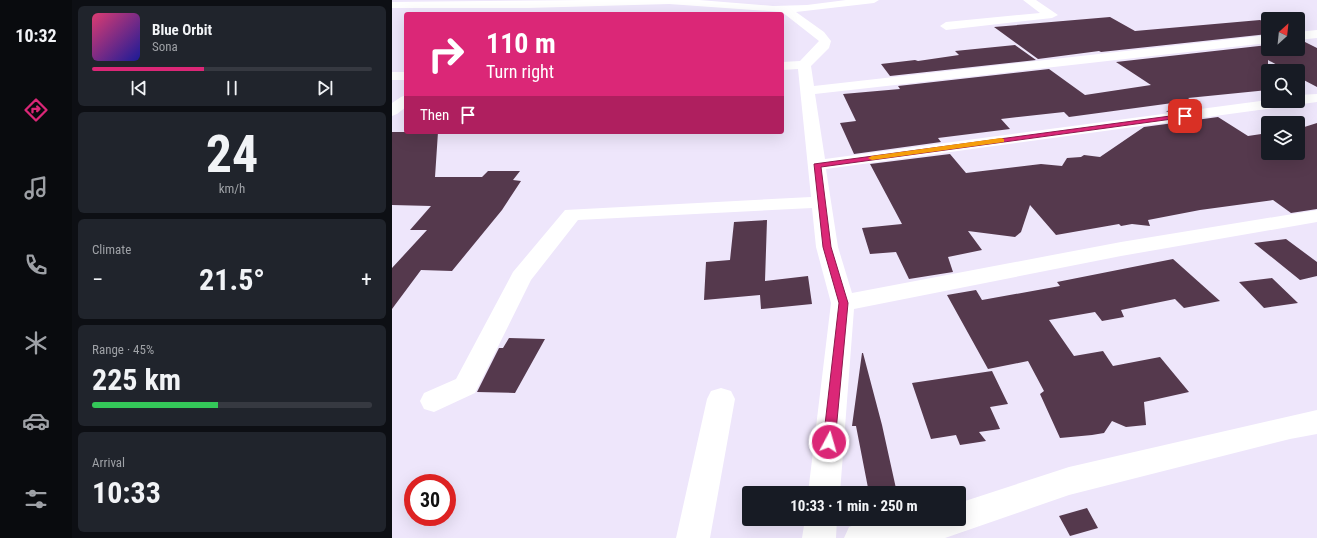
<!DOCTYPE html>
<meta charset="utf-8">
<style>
body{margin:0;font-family:"Roboto Condensed",sans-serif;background:#20242c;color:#f1f3f6;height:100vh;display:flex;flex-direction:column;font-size:15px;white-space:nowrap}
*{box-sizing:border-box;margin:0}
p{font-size:13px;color:#9ea1a6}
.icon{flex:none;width:22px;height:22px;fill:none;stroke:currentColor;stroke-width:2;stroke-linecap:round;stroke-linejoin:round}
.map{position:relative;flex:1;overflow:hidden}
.side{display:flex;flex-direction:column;gap:6px;padding:6px;background:#0d0f14;width:320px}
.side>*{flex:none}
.top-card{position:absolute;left:12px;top:12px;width:380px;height:122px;border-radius:4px;box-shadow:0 4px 16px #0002;background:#db2777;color:#fff;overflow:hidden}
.needle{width:26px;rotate:27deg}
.controls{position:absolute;left:869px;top:12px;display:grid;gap:8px}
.controls a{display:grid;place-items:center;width:44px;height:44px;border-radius:4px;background:#171b24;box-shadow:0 4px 16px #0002;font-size:20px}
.speed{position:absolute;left:12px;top:474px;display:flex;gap:8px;font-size:20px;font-weight:700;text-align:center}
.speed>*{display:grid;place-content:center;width:52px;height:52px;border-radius:50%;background:#171b24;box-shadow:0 4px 16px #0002;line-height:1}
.speed .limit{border:6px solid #d22;background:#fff;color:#111}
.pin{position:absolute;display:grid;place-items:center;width:34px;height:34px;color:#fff;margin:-17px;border-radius:8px;box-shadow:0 2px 6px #0006}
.me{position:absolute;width:44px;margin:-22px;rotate:6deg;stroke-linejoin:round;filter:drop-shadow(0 0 3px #0008)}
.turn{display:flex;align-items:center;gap:14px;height:84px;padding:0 16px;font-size:18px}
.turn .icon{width:52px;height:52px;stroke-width:2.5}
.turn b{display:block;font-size:28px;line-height:34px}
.then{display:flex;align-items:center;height:38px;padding:0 16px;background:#0003;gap:8px;font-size:15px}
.big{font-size:30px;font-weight:700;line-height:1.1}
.side .tile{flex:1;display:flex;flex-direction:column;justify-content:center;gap:6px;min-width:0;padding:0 14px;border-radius:6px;background:#20242c}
.side .dial{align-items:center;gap:0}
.dial b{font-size:52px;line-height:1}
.song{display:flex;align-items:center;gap:12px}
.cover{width:48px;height:48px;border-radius:6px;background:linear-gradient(135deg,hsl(340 70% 55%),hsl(240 70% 35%))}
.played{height:4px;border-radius:2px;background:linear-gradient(90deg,#db2777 40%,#363941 40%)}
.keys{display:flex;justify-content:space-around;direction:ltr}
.heat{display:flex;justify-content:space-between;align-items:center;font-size:22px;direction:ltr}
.charge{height:6px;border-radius:3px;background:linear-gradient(90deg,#34c759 45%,#363941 0)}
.trip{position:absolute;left:350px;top:486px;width:224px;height:40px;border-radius:4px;background:#171b24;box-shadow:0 4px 16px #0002;font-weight:700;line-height:40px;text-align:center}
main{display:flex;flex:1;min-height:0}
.menu{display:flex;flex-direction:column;width:72px;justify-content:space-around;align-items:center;background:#090b0e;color:#9ea1a6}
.menu .icon{width:28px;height:28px}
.menu .selected{color:#db2777}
.menu b{font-size:18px;color:#f1f3f6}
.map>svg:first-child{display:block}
</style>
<main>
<nav class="menu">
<b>10:32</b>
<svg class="icon selected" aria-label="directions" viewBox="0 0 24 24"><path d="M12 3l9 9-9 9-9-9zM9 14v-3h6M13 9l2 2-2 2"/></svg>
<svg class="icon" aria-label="music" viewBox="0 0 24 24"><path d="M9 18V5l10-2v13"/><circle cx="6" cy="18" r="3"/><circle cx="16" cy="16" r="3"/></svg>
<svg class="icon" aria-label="phone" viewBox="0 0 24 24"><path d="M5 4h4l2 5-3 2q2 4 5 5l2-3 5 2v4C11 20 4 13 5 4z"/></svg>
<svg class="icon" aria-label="climate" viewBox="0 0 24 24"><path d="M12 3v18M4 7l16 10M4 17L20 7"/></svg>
<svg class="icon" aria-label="car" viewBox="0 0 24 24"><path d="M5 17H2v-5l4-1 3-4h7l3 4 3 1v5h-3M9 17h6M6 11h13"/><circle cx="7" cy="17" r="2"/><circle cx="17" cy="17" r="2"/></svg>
<svg class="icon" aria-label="filters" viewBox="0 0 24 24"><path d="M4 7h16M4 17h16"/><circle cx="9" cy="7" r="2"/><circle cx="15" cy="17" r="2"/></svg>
</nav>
<section class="side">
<div class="tile">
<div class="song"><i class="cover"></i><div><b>Blue Orbit</b><p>Sona</p></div></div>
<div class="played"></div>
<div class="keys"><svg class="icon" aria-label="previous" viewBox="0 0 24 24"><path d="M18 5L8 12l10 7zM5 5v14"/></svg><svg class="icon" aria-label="pause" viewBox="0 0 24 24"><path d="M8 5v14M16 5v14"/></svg><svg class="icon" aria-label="next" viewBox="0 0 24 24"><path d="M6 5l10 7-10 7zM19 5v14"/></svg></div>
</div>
<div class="tile dial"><b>24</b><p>km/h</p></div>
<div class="tile"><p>Climate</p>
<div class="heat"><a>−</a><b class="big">21.5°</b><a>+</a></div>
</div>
<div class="tile"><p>Range · 45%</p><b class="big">225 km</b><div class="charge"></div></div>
<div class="tile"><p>Arrival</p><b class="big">10:33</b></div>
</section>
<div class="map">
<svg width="925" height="538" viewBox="0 0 925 538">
<rect width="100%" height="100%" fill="#eee6fb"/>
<path fill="#55394d" d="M718 17 743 31 868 20 876 24V34L709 52 707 51 646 59 602 27Z
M906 41H911L925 48V87L906 77V71H896L876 60V90L796 98 810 107 774 112 788 102 677 117 672 112 609 119 618 129 546 138 549 142 462 154 448 123 464 121 451 94 508 89 506 86 657 69 693 95 759 85 724 62 876 45V49H906Z
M623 45 644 60 498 76 489 64 523 60 526 61 567 55 563 51Z
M826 117 856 136 876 133V153H906V129L925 123V209L899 213 881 200 808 210 756 220 758 226 740 224 729 226 727 224 664 235 638 205 629 232 623 237 576 231 590 250 556 257 561 272 517 279 504 252 478 254 470 228 510 224 478 164 558 154 574 173 649 164 670 166 675 158 689 157 692 155 708 157 752 127Z
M0 132H46L43 177H90L96 171H128L121 180 129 181 110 210 60 271 29 270 0 309V268L35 230H18L39 206 0 205Z
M375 220 373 281 416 276 420 304 369 309 368 295 312 300 314 262 338 260 342 222Z
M894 239 925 262V276L908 280 862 243Z
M781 259 828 301 792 308 783 299 729 310 732 317 710 321 703 312 657 320 682 356 711 351 721 366 768 357 797 392 752 402 754 425 734 427 720 421 712 433 700 435 668 438 648 394 652 391 636 361 596 369 555 295 584 290 590 300 668 286 665 282Z
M880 278 906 303 872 308 847 282Z
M117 338 153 339 123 393 85 392 107 348H111Z
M470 353H471L490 425 505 493H477L464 426H460Z
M600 371 616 404 598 407 608 429 587 432 594 441 568 445 564 435 539 439 520 383Z
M695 508 706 528 678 536 667 516Z"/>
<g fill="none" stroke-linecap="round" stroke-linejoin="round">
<path fill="#fff" fill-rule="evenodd" d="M195 0H307L381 6 415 5 454 0H487L482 3 404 12 432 32 439 41 437 48 419 66 422 86 876 35V43L423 94 433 159 876 100 906 101V95L925 94V102L434 169 446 247 460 293 729 242 925 210V222L729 256 462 309 448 493H416L439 303 424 247 420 208 186 220 139 280 83 393 42 412 32 409 28 401 32 393 64 379 121 272 173 210 419 197 406 69 390 70V62L408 61 427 41 390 12 277 4 136 8H0V2Z
M631 0H644L666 15 660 18 554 30 548 26 554 22 648 13Z
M925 30V38L906 40V32Z
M0 72H14V80H0Z
M14 95V107L5 114 0 116V103L9 97Z
M329 388 339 391 343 399 318 538H284L315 399 319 391Z
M925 410V434L898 439 677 495 553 538H452L457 527C491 513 532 519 567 519V503L677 467Z
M413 519H445L444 538H410Z"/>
</g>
<path fill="#db2777" stroke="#8e194d" d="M793 114H795V117L429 167 439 247 456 303 443 442 441 446 437 447 433 446 431 442 447 303 431 247 422 164Z"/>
<path fill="#f59e0b" d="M609 138 612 139V142L480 160 476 158 480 156Z"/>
</svg>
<div class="controls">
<a><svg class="needle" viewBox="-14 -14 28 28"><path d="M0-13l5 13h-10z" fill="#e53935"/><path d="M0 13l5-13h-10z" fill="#9ea1a6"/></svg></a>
<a><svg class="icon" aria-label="search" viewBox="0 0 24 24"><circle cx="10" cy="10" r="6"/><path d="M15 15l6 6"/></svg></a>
<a><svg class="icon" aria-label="layers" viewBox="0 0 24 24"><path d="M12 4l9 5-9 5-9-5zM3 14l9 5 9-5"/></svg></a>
</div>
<div class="speed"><div class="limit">30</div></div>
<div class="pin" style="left:793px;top:116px;background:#d93025"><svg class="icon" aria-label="arrive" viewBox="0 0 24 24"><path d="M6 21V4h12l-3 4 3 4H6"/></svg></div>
<svg class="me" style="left:437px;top:442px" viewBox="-20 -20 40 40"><circle r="17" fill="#db2777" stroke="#fff" stroke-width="3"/><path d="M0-11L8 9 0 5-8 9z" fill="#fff"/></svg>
<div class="trip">10:33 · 1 min · 250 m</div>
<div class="top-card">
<div class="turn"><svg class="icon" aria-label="right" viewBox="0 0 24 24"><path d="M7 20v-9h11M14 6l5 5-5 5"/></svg><div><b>110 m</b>Turn right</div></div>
<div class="then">Then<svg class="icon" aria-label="arrive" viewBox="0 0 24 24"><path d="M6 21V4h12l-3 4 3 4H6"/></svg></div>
</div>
</div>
</main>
